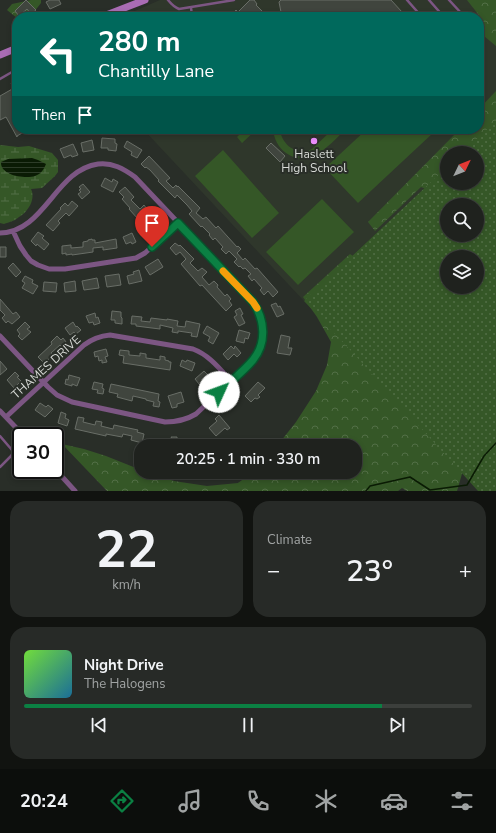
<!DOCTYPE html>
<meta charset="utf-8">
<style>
body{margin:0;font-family:"Nunito Sans",sans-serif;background:#272a27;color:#f1f3f6;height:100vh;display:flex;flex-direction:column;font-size:15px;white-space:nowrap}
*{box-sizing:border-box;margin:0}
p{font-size:13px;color:#a1a4a4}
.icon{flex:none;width:22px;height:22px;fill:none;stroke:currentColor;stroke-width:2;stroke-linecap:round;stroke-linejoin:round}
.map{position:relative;height:491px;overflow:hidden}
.side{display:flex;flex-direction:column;gap:10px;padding:10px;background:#111310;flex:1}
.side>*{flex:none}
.top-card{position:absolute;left:12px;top:12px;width:472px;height:122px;border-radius:16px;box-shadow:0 2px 6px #0003,0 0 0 1px #3c3f3c;background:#00695c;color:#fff;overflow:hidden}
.needle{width:26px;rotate:47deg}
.fabs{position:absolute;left:440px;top:146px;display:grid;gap:8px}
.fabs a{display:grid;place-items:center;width:44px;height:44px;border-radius:50%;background:#1f221e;box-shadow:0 2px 6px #0003,0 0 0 1px #3c3f3c;font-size:20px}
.speed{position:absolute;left:12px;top:427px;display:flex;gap:8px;font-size:20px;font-weight:700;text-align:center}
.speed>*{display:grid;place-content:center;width:52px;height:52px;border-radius:50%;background:#1f221e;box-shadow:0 2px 6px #0003,0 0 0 1px #3c3f3c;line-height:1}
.speed .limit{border:2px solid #111;border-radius:6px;background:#fff;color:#111}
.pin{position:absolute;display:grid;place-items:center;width:34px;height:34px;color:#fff;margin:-41px -17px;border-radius:50% 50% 50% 0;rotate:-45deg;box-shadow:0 0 4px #0007}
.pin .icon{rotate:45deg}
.me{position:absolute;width:44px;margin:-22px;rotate:47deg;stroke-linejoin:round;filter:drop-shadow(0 0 3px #0008)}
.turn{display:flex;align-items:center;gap:14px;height:84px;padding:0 20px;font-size:18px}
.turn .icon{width:52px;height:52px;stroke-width:2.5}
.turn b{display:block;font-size:28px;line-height:34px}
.then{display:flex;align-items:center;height:38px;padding:0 20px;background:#0003;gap:8px;font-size:15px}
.big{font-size:30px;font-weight:600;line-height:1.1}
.side .widget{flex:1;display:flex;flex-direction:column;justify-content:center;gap:6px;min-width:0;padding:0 14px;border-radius:16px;background:#272a27}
.side .dial{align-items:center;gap:0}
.dial b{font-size:52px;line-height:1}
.song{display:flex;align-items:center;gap:12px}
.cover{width:48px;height:48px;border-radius:6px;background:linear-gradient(135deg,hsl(100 70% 55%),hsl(200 70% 35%))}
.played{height:4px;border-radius:2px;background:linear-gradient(90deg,#0b8043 80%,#3c3f3c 80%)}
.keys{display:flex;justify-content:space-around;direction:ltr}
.heat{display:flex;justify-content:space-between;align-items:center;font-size:22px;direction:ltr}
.side .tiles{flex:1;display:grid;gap:10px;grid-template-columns:1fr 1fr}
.widget:last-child{grid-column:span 2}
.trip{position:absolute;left:134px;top:439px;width:228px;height:40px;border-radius:16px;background:#1f221e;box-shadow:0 2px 6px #0003,0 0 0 1px #3c3f3c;font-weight:600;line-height:40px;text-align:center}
.dock{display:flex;height:64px;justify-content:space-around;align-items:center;background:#0c0e0c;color:#a1a4a4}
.dock .icon{width:28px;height:28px}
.dock .on{color:#0b8043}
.dock b{font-size:18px;color:#f1f3f6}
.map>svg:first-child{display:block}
</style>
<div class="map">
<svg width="496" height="491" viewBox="0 0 496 491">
<defs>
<pattern id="forest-crowns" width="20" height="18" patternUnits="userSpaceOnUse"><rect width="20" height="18" fill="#355727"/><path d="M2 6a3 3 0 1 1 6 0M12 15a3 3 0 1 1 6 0" fill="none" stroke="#526f46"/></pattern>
<pattern id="wetland-marsh" width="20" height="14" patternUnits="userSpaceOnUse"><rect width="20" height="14" fill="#355727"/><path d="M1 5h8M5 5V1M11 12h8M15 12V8" fill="none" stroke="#526f46"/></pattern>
<pattern id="park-dots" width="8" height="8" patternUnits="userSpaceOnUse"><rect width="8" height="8" fill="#355727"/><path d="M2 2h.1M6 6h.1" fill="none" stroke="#526f46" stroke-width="1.8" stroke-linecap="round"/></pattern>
<pattern id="water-rules" width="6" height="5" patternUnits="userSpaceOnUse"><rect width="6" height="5" fill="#0a1b04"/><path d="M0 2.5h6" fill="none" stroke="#2d3c28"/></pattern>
</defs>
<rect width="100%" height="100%" fill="#292e28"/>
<path fill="#2f372b" d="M160 0H496V121L447 153V167L304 301 143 129H479V17H121Z"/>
<path fill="#355727" d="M245 129H254L256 130 242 143 237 137Z
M273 129H280C281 144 297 157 312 149L333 129H346C330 144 310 170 286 153 278 147 274 139 273 129Z
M367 129H430L433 133 358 203 325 168Z
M223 150 279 213 252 238 195 176Z
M322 199 354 232 298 285 266 252Z"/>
<path fill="url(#forest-crowns)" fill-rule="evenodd" d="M31 0H41V3L30 17H17V18L7 10 12 4Z
M467 0H496V46L484 36 479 27 478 14Z
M496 91V220L477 257H447V287L464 467 457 491H407L402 488 398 491H107L62 444 84 449 106 456 141 470V472H146L174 481 207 486 238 483 253 472H355V446H277L296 422 316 391 327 365 331 342 317 317 303 297 350 254 368 266 477 235V205L450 199 421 187 375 231 368 222 460 129H479V109ZM447 153H477V183H447Z"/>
<path fill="url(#wetland-marsh)" d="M0 145 18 147 29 146 52 153 58 160V172L55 176 42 188 31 189C36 199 28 212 19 217 15 221 9 222 4 224L0 223Z"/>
<path fill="url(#park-dots)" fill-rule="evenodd" d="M496 121V491H478L353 353 304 301 447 167V183H477V153H461ZM447 205H477V235H447ZM447 257H477V287H447Z"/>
<path fill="url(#water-rules)" d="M32 158 38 160 46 164C44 169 41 174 35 176 26 179 0 176 1 162L8 159Z"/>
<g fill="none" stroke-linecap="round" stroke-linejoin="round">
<path stroke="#0a1b04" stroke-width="1.5" d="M366 491 370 486 410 477 430 490 467 485 484 456 496 443"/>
</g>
<path fill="#40453e" stroke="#696e67" d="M26 0 36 10 31 14 27 9 19 16 15 11Z
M50 0H59L61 4 50 9 46 2Z
M250 0H254L257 4 256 5 265 14 261 17H223L225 12 232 14 236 10 238 12Z
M281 0H391L402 12 397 17H282L279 2Z
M17 80V100L13 102 17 108V129H29L17 136V137L6 117 0 120V96L14 88 11 83Z
M102 138 115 139V143L117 144 116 151 108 150V148H101Z
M92 140 94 150 83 152 81 143Z
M127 141 142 150 137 158 131 155 132 152 124 147Z
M271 143 285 156 280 162 266 148Z
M73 144 78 155 72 157 71 155 64 158 60 149Z
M149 156 170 178 166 181 173 188 176 185 177 187 178 186 200 208 196 213 203 219 206 217 216 228 218 226 237 247 238 246 241 249 237 253 243 260 245 258 255 269 257 268 278 292 273 297 268 291 264 295 260 290 262 288 254 279 252 281 248 276 251 274 245 268 243 269 240 266 239 267 234 262 237 259 229 251 226 254 221 249 223 247 215 238 213 240 209 235 210 234 202 226 201 227 189 214 192 211 187 205 177 195 175 198 158 181 159 180 150 170 146 167 145 168 141 164Z
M105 178 112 182 113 179 118 182 113 192 101 186Z
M83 184 90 192 82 199 78 194 81 192 79 190 81 189 79 187Z
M125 187 134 197 131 200 140 209 144 205 147 209 145 212 153 220 156 218 159 222 151 230 139 218 138 219 129 209 130 208 122 199 124 197 119 192Z
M72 201 78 206 69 216 66 213 58 221 60 223 53 231 46 225 61 209 60 208 65 203 68 206Z
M38 232 44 236 42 238 49 244 44 250 37 244 36 246 31 241Z
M132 233 136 242 132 244 131 242 126 244 123 237Z
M92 239V240H95V243L116 239 117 248 103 250V247L93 248V252L72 255V254L66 255V253L62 254V246L71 245V248L83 247V242L88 241V240Z
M175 243 179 246 180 245 194 259 190 263 198 271 202 268 207 272 202 277 209 285 214 281 218 285 217 287 225 296 227 294 231 299 229 301 232 305 226 311 202 285 200 286 181 264 186 259 180 252 176 255 170 248Z
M0 247H6V257H0Z
M158 259 163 267 150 275 145 267Z
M13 263 21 272 16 277 8 268Z
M139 270 142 281 129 284 127 276 134 274 133 272Z
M119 274 121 285 107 287 105 276Z
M25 276 33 280 32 283 38 286 33 294 22 288 25 283 22 281Z
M97 278 99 288 84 290 82 281Z
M75 281 76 291 65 292 64 283Z
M44 282 57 283 56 292 43 291Z
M0 299 13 314 16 312 20 317 12 324 8 321 6 323 2 318 5 315 0 310Z
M276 303 278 307 280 306 284 314 277 317 271 305Z
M240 308 243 314 241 315 245 323 239 326 234 317 237 315 235 311Z
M112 311 121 312V317L122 318V324L115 323V320H111Z
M95 313 96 318 98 317 100 323 94 325 93 322 89 323 86 316Z
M132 316 142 317 141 321 150 322 151 318 167 320V319L178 321 177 326 185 327 186 321 200 324 197 337 191 336 192 333 178 331V333L172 332 173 328 160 325V329L136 326V324H131Z
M25 322 30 327 27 329 31 332 22 340 18 336 20 334 17 330Z
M73 322 76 327 77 326 81 330 76 334 74 332 70 335 65 328Z
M207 326 219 333 213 344 208 341 210 337 203 333Z
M239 330 250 333 248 339 245 338 244 343 236 341Z
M281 335 290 337 288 348H292L290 355 277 353Z
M57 336 61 340 63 338 66 342 62 347 60 345 51 353 53 355 47 361 46 360 43 362 38 357 52 344 51 342Z
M231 346 234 349 235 346 241 353 237 357 234 354 228 360 223 354Z
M106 349 108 356 105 357 107 362 102 363V360L99 361 98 356 95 357 94 352Z
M120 350 129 351V355L140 356V353L146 354V358L160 360V356L165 357V360L169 361V362H171L170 370 123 363 124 356 119 355Z
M182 360 186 362 187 360 195 363 192 371 180 366Z
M0 361 7 369 0 375Z
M204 371 208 375 205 378 210 383 203 389 195 379Z
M15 372 19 376 17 377 21 381 14 388 7 380Z
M69 375 80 378 77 386 72 384V386L65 384 66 379 68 380Z
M94 382 103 384 102 388 104 389 103 394 97 393 98 390 92 389Z
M258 382 265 388 258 395 260 397 257 399 255 398 251 402 245 396Z
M111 384 159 394 158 401 160 402 159 407 153 406 154 402 146 400V399L133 396 132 401 117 397 118 394 109 392Z
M181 392 184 402 177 404V407L172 408 168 396Z
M40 403 46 407 48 405 53 409 45 417 35 410Z
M61 412 66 414 65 418 69 420 67 426 58 423Z
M219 415 230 428 227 430 225 428 216 436 209 428 217 421 215 419Z
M78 417 84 418 83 422 95 425 96 421 102 422 101 426 113 429 114 425 138 430 137 432 144 434 142 443 131 440 132 436 123 434 122 437 106 434V436L75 429Z
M171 437H177V446H162V439H172Z"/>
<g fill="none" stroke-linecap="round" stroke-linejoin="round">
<path stroke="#7c5683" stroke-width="2.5" d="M168 0C172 5 174 7 179 9L234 0
M407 0 422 17
M429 0 444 17
M449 0 462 14V17
M191 7 192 17
M0 79 12 72 17 71
M50 129V130
M0 436 12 450 13 453 11 456 0 467"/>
<path stroke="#7c5683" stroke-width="5" d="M13 231 20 246 26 255 31 261 38 265 49 269H65L136 258 145 253 178 223
M0 233C45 232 55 170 98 164 112 162 124 169 135 177L253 302C266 322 266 341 252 361L196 414C186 420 176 422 165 422L72 402 57 395 48 387 0 336
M0 411 24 436
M6 417 84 345C92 339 100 336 110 335L193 349C209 355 219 368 231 381
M55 469 75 491"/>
<path stroke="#a96cb4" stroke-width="7" d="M101 17 145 0
M0 55 17 48"/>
</g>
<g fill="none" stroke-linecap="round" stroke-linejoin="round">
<g stroke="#07532c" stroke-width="10">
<path id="route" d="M152 247 178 223 253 302C265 320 267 343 253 360 244 371 230 382 219 392"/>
</g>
<use href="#route" stroke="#0b8043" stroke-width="7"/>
<path stroke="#f59e0b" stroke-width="7" d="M223 271 253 302 257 308"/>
</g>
<circle fill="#ea8dfc" stroke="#292e28" stroke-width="1.5" cx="314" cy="141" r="4"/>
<g text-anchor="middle" stroke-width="4" stroke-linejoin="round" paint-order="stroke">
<g font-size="12" fill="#d8dbd7" stroke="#292e28">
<text x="314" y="158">Haslett<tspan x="314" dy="14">High School</tspan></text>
</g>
<g font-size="12" fill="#d8dbd7" stroke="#292e28">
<text transform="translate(46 367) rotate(-42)" y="4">THAMES DRIVE</text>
</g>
</g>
</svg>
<div class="fabs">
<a><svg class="needle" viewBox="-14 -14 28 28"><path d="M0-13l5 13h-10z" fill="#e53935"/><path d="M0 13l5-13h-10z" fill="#a1a4a4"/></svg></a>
<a><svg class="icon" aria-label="search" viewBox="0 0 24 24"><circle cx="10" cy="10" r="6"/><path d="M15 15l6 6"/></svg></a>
<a><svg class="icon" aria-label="layers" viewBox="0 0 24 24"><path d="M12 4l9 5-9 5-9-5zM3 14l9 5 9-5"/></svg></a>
</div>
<div class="speed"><div class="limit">30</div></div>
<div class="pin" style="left:152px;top:247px;background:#d93025"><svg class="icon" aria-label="arrive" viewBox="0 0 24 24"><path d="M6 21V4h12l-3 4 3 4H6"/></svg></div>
<svg class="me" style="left:219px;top:392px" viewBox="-20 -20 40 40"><circle r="19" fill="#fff"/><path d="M0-13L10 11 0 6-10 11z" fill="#0b8043"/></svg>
<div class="trip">20:25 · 1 min · 330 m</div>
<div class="top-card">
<div class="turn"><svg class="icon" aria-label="left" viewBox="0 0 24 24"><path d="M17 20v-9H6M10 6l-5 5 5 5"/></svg><div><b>280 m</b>Chantilly Lane</div></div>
<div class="then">Then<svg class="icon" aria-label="arrive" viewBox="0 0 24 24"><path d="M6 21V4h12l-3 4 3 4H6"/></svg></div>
</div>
</div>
<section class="side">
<div class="tiles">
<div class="widget dial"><b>22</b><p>km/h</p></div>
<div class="widget"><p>Climate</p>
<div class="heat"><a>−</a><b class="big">23°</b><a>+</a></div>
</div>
<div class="widget">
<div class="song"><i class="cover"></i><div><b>Night Drive</b><p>The Halogens</p></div></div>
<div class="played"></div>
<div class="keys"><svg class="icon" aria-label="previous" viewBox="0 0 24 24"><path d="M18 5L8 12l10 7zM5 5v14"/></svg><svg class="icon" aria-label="pause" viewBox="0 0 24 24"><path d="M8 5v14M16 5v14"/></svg><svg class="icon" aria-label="next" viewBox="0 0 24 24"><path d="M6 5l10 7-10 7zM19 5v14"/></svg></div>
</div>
</div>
</section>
<nav class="dock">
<b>20:24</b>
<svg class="icon on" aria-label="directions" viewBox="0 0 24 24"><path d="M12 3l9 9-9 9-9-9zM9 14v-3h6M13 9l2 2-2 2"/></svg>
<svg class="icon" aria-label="music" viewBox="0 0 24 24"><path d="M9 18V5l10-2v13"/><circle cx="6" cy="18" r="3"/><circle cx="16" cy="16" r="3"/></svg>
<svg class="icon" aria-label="phone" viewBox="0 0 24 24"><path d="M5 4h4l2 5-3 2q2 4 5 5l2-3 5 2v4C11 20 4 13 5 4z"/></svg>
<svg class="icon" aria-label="climate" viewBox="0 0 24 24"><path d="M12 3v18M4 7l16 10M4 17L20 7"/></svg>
<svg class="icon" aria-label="car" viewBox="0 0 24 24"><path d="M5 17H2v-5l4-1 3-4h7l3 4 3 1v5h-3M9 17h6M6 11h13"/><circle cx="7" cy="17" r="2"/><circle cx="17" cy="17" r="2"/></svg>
<svg class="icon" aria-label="filters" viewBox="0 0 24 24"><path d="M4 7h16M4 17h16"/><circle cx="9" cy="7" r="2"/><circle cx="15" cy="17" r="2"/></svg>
</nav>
